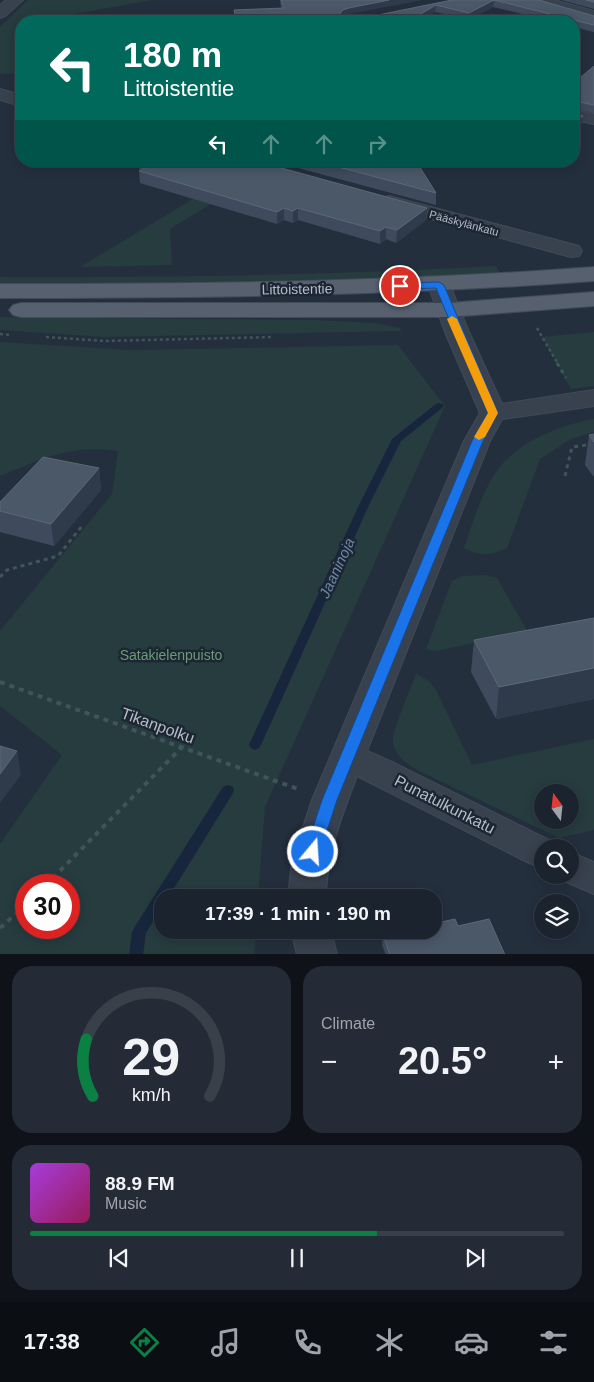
<!DOCTYPE html>
<meta charset="utf-8">
<style>
body{margin:0;font-family:Arial,sans-serif;background:#242b36;color:#f1f3f6;height:100vh;display:flex;flex-direction:column;font-size:19px;white-space:nowrap}
*{box-sizing:border-box;margin:0}
p{font-size:16px;color:#a0a4aa}
.icon{flex:none;width:28px;height:28px;fill:none;stroke:currentColor;stroke-width:2;stroke-linecap:round;stroke-linejoin:round}
.map{position:relative;height:954px;overflow:hidden}
.drawer{display:flex;flex-direction:column;gap:12px;padding:12px;background:#0f1319;flex:1}
.drawer>*{flex:none}
.hud{position:absolute;left:15px;top:15px;width:565px;height:152px;border-radius:20px;box-shadow:0 2px 12px #0003,0 0 0 1px #39404a;background:#00695c;color:#fff;overflow:hidden}
.needle{width:32px;rotate:345deg}
.tools{position:absolute;left:534px;top:784px;display:grid;gap:10px}
.tools a{display:grid;place-items:center;width:45px;height:45px;border-radius:50%;background:#1b232e;box-shadow:0 2px 12px #0003,0 0 0 1px #39404a;font-size:25px}
.speed{position:absolute;left:15px;top:874px;display:flex;gap:10px;font-size:25px;font-weight:700;text-align:center}
.speed>*{display:grid;place-content:center;width:65px;height:65px;border-radius:50%;background:#1b232e;box-shadow:0 2px 12px #0003,0 0 0 1px #39404a;line-height:1}
.speed .limit{border:8px solid #d22;background:#fff;color:#111}
.pin{position:absolute;display:grid;place-items:center;width:42px;height:42px;color:#fff;margin:-21px;border:2px solid #fff;border-radius:50%;box-shadow:0 1px 5px #0007}
.me{position:absolute;width:55px;margin:-28px;rotate:18deg;stroke-linejoin:round;filter:drop-shadow(0 0 4px #0008)}
.turn{display:flex;align-items:center;gap:18px;height:105px;padding:0 25px;font-size:22px}
.turn .icon{width:65px;height:65px;stroke-width:2.5}
.turn b{display:block;font-size:35px;line-height:42px}
.lanes{display:flex;align-items:center;height:48px;padding:0 25px;background:#0003;justify-content:center;gap:25px;direction:ltr}
.lanes .off{opacity:.35}
.big{font-size:38px;font-weight:800;line-height:1.1}
.drawer .card{flex:1;display:flex;flex-direction:column;justify-content:center;gap:8px;min-width:0;padding:0 18px;border-radius:20px;background:#242b36}
.drawer .dial{align-items:center;gap:0}
.dial svg{height:130px;overflow:visible;fill:none;stroke:#39404a;stroke-width:7;stroke-linecap:round;text-anchor:middle}
.dial text{fill:#f1f3f6;stroke:none}
.song{display:flex;align-items:center;gap:15px}
.cover{width:60px;height:60px;border-radius:8px;background:linear-gradient(135deg,hsl(280 70% 55%),hsl(330 70% 35%))}
.played{height:5px;border-radius:2px;background:linear-gradient(90deg,#0b8043 65%,#39404a 65%)}
.keys{display:flex;justify-content:space-around;direction:ltr}
.heat{display:flex;justify-content:space-between;align-items:center;font-size:28px;direction:ltr}
.drawer .tiles{flex:1;display:grid;gap:12px;grid-template-columns:1fr 1fr}
.card:last-child{grid-column:span 2}
.trip{position:absolute;left:154px;top:889px;width:288px;height:50px;border-radius:20px;background:#1b232e;box-shadow:0 2px 12px #0003,0 0 0 1px #39404a;font-weight:800;line-height:50px;text-align:center}
.dock{display:flex;height:80px;justify-content:space-around;align-items:center;background:#0b0e12;color:#a0a4aa}
.dock .icon{width:35px;height:35px}
.dock .on{color:#0b8043}
.dock b{font-size:22px;color:#f1f3f6}
.map>svg:first-child{display:block}
</style>
<div class="map">
<svg width="594" height="955" viewBox="0 0 594 955">
<rect width="100%" height="100%" fill="#242f3e"/>
<path fill="#263c3f" fill-rule="evenodd" d="M28 0H152L36 21H21V73L0 74V27Z
M241 170 258 175 170 229 172 265 80 267Z
M496 266 501 274 367 281 0 284V277C165 278 331 275 496 266Z
M0 317 315 320 375 323 400 328 401 331 104 337 0 330Z
M594 332V386L571 389 542 337Z
M0 342 130 350 398 345 445 406 265 807 258 897 162 898V930H256L254 954H0V844L62 755 0 706V631L112 494 118 451C70 444 43 459 0 476ZM26 885H69V928H26Z
M594 419V432L569 440 540 459 507 548C491 556 479 556 464 548 472 525 479 501 491 480 511 444 555 426 594 419Z
M485 575 497 578 528 632 435 651 426 649 452 581 462 576Z
M416 674 429 681 436 690 472 765 594 739V830L559 838 415 769C406 763 394 755 393 742 392 729 411 689 416 674ZM542 792H570V820H542Z"/>
<g fill="none" stroke-linecap="round" stroke-linejoin="round">
<path fill="#17263c" fill-rule="evenodd" d="M439 403 442 404 444 406 442 408 401 441 369 505 261 745 259 748 255 750 251 748 249 745 359 505 392 439 436 404Z
M228 785 233 787 234 790 233 793 168 898H162V906L146 933 143 955H129L132 932 134 928 223 787Z"/>
<g stroke="#414a57" stroke-width="2">
<path id="minor" d="M6 0H23L5 16 0 18V5Z
M529 0H554L594 11V21L532 3Z
M0 89 21 95V106L0 100Z
M574 110 594 114V124L574 120Z
M389 196 579 246 582 251 579 256 571 257 382 206 379 202 382 198Z
M439 278 447 280 450 285 469 332 502 404 594 390V406L502 419 490 441 367 751 392 762 555 843 558 848H542V868L529 863 357 776C342 815 326 855 326 898H288L292 860 312 800 464 441 480 413 445 332 428 285 431 280Z
M570 852 594 862V894L557 878 555 875H570Z
M291 930H331L337 955H297Z"/>
</g>
<g stroke="#414a57" stroke-width="2">
<path id="major" d="M594 267V281C396 296 198 298 0 298V284C198 284 396 282 594 267Z
M594 292V306L449 317H21L13 315 9 310 13 305 21 303H449Z"/>
</g>
<path stroke="#3f5557" stroke-width="2.5" stroke-dasharray="3 3" stroke-linecap="butt" d="M537 328 558 364
M0 334 12 335
M46 337 105 341 272 337"/>
<path stroke="#3f5557" stroke-width="3" stroke-dasharray="4 4" stroke-linecap="butt" d="M557 363 566 378
M565 476 572 447 594 444
M0 577 7 570 58 556 82 526"/>
<path stroke="#3f5557" stroke-width="4" stroke-dasharray="5 5" stroke-linecap="butt" d="M0 682 298 789
M46 885 182 747
M0 928 26 905"/>
<use href="#minor" fill="#38414e" fill-rule="evenodd"/>
<use href="#major" fill="#56606e" fill-rule="evenodd"/>
</g>
<path fill="#3f4b5c" d="M280 0 349 14 342 16H373L452 0H539L594 16V32L574 27V21H551L493 7 469 19 435 12 420 21H166L235 19 234 10 281 8Z
M561 0H594V9Z
M594 66V113L574 109V83Z
M138 161H256L426 220 396 243 386 239 380 244 298 220 293 223 284 220 277 224 140 183 139 171 142 170 139 169Z
M272 161H417V162L436 193V205Z
M594 434V477L585 465 589 435Z
M99 468 101 490 54 546 0 532V502Z
M594 618V699L496 719 471 672 474 640Z
M458 926 505 955H386L382 945 383 935Z"/>
<path fill="#2f3b4b" d="M389 0H423L349 14 342 16 339 21V15L343 10 349 8Z
M494 0 493 7 469 19V13Z
M436 5 435 12 420 21H409Z
M583 116 582 124 574 130V123Z
M284 208V220L277 224V212Z
M298 208V220L293 223V211Z
M427 208 426 220 396 243 397 230Z
M386 227V239L380 244V231Z
M99 468 101 490 54 546 51 524Z
M594 668V699L496 719 499 687Z
M17 751 21 775 0 803V774Z"/>
<path fill="#4b5868" stroke="#5c6777" d="M281 0H389L349 8 343 10 339 15 341 16H373L452 0H539L594 16V25L494 0 469 13 436 5 409 21H166L236 19 234 10 284 8Z
M586 0H594V2Z
M594 66V105L574 101V83Z
M574 114 583 116 574 123Z
M152 161H256L427 208 397 230 386 227 380 231 298 208 293 211 284 208 277 212 139 171 156 162Z
M316 161H416L436 193Z
M594 434V442L589 435Z
M43 457 99 468 51 524 0 511V502Z
M594 618V668L499 687 474 640Z
M0 746 17 751 0 774Z
M455 919 458 926 489 919 505 955H390L383 935 407 930H432V924Z"/>
<path fill="#1a73e8" stroke="#114b97" d="M439 282 444 285 498 413 483 441 337 800 320 852 318 856 313 858 307 856 305 852 322 800 472 441 488 413 436 288 400 289 396 286 400 283Z"/>
<path fill="#f59e0b" d="M452 316 457 319 498 413 485 437 479 440 474 437 488 413 447 319Z"/>
<g text-anchor="middle" stroke-width="5" stroke-linejoin="round" paint-order="stroke">
<g font-size="11" fill="#b4bcc9" stroke="#1d2633">
<text transform="translate(464 223) rotate(15)" y="4">Pääskylänkatu</text>
</g>
<g font-size="14" fill="#b4bcc9" stroke="#1d2633">
<text transform="translate(297 289) rotate(-1)" y="5">Littoistentie</text>
</g>
<g font-size="14" fill="#6b9a76" stroke="#1d2633">
<text x="171" y="660">Satakielenpuisto</text>
</g>
<g font-size="15" font-style="italic" fill="#6d86a8" stroke="#1d2633">
<text transform="translate(337 568) rotate(-65)" y="5">Jaaninoja</text>
</g>
<g font-size="16" fill="#b4bcc9" stroke="#1d2633">
<text transform="translate(158 725) rotate(20)" y="6">Tikanpolku</text>
<text transform="translate(445 804) rotate(27)" y="6">Punatulkunkatu</text>
</g>
</g>
</svg>
<div class="tools">
<a><svg class="needle" viewBox="-14 -14 28 28"><path d="M0-13l5 13h-10z" fill="#e53935"/><path d="M0 13l5-13h-10z" fill="#a0a4aa"/></svg></a>
<a><svg class="icon" aria-label="search" viewBox="0 0 24 24"><circle cx="10" cy="10" r="6"/><path d="M15 15l6 6"/></svg></a>
<a><svg class="icon" aria-label="layers" viewBox="0 0 24 24"><path d="M12 4l9 5-9 5-9-5zM3 14l9 5 9-5"/></svg></a>
</div>
<div class="speed"><div class="limit">30</div></div>
<div class="pin" style="left:400px;top:286px;background:#d93025"><svg class="icon" aria-label="arrive" viewBox="0 0 24 24"><path d="M6 21V4h12l-3 4 3 4H6"/></svg></div>
<svg class="me" style="left:313px;top:852px" viewBox="-20 -20 40 40"><circle r="17" fill="#1a73e8" stroke="#fff" stroke-width="3"/><path d="M0-11L8 9 0 5-8 9z" fill="#fff"/></svg>
<div class="trip">17:39 · 1 min · 190 m</div>
<div class="hud">
<div class="turn"><svg class="icon" aria-label="left" viewBox="0 0 24 24"><path d="M17 20v-9H6M10 6l-5 5 5 5"/></svg><div><b>180 m</b>Littoistentie</div></div>
<div class="lanes"><svg class="icon" aria-label="left" viewBox="0 0 24 24"><path d="M17 20v-9H6M10 6l-5 5 5 5"/></svg><svg class="icon off" aria-label="ahead" viewBox="0 0 24 24"><path d="M12 20V5M6 11l6-6 6 6"/></svg><svg class="icon off" aria-label="ahead" viewBox="0 0 24 24"><path d="M12 20V5M6 11l6-6 6 6"/></svg><svg class="icon off" aria-label="right" viewBox="0 0 24 24"><path d="M7 20v-9h11M14 6l5 5-5 5"/></svg></div>
</div>
</div>
<section class="drawer">
<div class="tiles">
<div class="card dial"><svg viewBox="0 0 100 80">
<path d="M14 69A42 42 0 1 1 86 69"/>
<path d="M14 69A42 42 0 0 1 10 34" stroke="#0b8043"/>
<text x="50" y="56" font-size="32" font-weight="700">29</text>
<text x="50" y="72" font-size="11">km/h</text>
</svg></div>
<div class="card"><p>Climate</p>
<div class="heat"><a>−</a><b class="big">20.5°</b><a>+</a></div>
</div>
<div class="card">
<div class="song"><i class="cover"></i><div><b>88.9 FM</b><p>Music</p></div></div>
<div class="played"></div>
<div class="keys"><svg class="icon" aria-label="previous" viewBox="0 0 24 24"><path d="M18 5L8 12l10 7zM5 5v14"/></svg><svg class="icon" aria-label="pause" viewBox="0 0 24 24"><path d="M8 5v14M16 5v14"/></svg><svg class="icon" aria-label="next" viewBox="0 0 24 24"><path d="M6 5l10 7-10 7zM19 5v14"/></svg></div>
</div>
</div>
</section>
<nav class="dock">
<b>17:38</b>
<svg class="icon on" aria-label="directions" viewBox="0 0 24 24"><path d="M12 3l9 9-9 9-9-9zM9 14v-3h6M13 9l2 2-2 2"/></svg>
<svg class="icon" aria-label="music" viewBox="0 0 24 24"><path d="M9 18V5l10-2v13"/><circle cx="6" cy="18" r="3"/><circle cx="16" cy="16" r="3"/></svg>
<svg class="icon" aria-label="phone" viewBox="0 0 24 24"><path d="M5 4h4l2 5-3 2q2 4 5 5l2-3 5 2v4C11 20 4 13 5 4z"/></svg>
<svg class="icon" aria-label="climate" viewBox="0 0 24 24"><path d="M12 3v18M4 7l16 10M4 17L20 7"/></svg>
<svg class="icon" aria-label="car" viewBox="0 0 24 24"><path d="M5 17H2v-5l4-1 3-4h7l3 4 3 1v5h-3M9 17h6M6 11h13"/><circle cx="7" cy="17" r="2"/><circle cx="17" cy="17" r="2"/></svg>
<svg class="icon" aria-label="filters" viewBox="0 0 24 24"><path d="M4 7h16M4 17h16"/><circle cx="9" cy="7" r="2"/><circle cx="15" cy="17" r="2"/></svg>
</nav>
